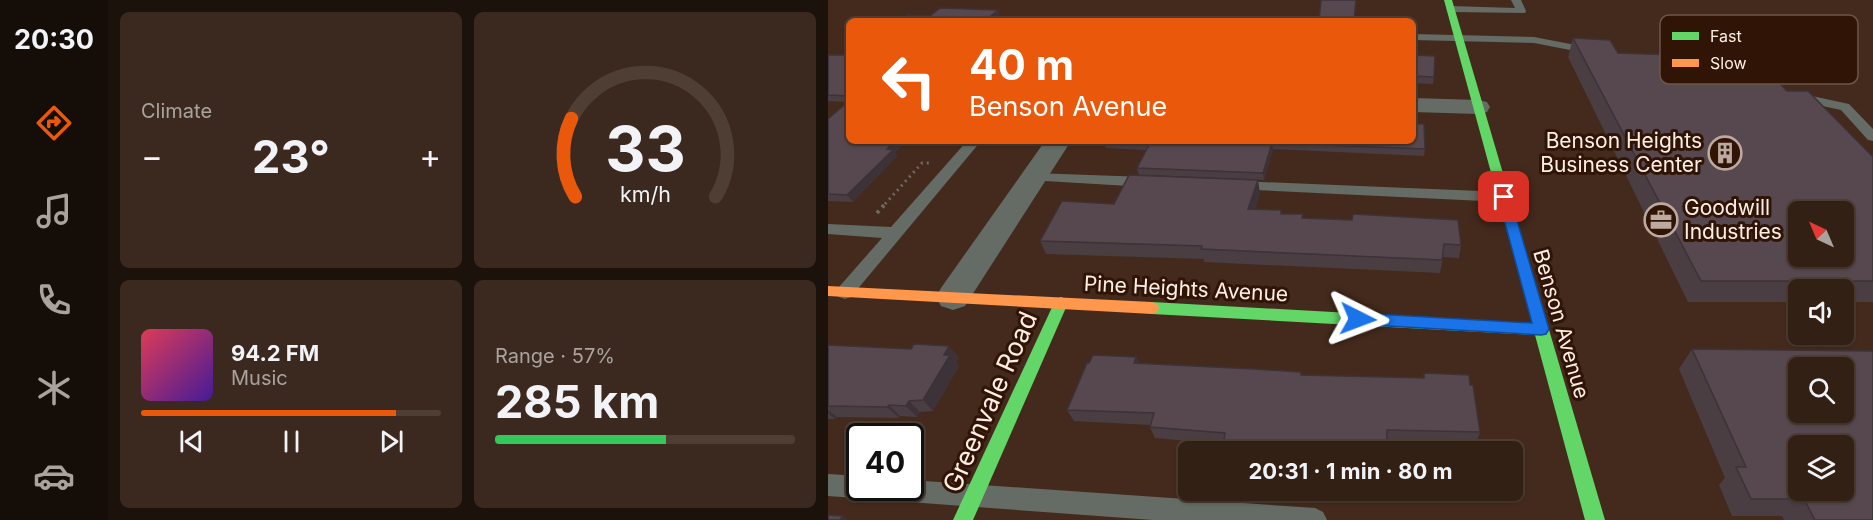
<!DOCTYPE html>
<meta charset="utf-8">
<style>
body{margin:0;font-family:Inter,sans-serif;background:#3b281e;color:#f1f3f6;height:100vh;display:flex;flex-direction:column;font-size:22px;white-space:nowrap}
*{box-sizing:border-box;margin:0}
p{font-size:20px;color:#a9a3a0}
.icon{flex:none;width:33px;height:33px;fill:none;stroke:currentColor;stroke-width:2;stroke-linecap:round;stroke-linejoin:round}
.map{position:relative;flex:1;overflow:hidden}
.side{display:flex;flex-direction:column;gap:12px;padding:12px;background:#1c120c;width:720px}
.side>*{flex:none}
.banner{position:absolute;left:18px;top:18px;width:570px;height:126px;border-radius:9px;box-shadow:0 2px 4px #0004,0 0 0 2px #4e3e34;background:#ea580c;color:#fff;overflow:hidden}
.needle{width:39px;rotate:316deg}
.buttons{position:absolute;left:960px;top:201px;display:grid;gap:12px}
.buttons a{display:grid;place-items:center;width:66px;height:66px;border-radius:9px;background:#332015;box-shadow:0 2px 4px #0004,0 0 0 2px #4e3e34;font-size:30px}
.speed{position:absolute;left:18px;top:423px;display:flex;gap:12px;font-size:30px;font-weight:700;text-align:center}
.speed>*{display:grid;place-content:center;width:78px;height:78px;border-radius:50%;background:#332015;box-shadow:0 2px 4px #0004,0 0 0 2px #4e3e34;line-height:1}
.speed .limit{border:3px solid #111;border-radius:9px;background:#fff;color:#111}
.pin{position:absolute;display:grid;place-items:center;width:51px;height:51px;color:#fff;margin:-26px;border-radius:12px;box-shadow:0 3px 9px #0006}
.me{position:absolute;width:66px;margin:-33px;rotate:93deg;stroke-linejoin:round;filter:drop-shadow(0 0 4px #0008)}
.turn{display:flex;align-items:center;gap:21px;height:126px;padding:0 24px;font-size:27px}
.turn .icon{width:78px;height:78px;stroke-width:2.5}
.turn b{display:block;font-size:42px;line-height:51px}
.big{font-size:45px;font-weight:700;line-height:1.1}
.side .card{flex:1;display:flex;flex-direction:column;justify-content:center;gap:9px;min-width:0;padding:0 21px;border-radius:9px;background:#3b281e}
.side .dial{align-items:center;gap:0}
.dial svg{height:156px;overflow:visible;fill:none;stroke:#4e3e34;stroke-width:7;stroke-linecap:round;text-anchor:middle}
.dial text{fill:#f1f3f6;stroke:none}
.song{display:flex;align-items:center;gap:18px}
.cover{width:72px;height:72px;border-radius:9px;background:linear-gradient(135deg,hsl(350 70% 55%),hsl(260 70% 35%))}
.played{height:6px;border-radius:3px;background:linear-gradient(90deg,#ea580c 85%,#4e3e34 85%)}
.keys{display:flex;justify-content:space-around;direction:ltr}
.heat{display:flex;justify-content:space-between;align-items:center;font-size:33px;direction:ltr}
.charge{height:9px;border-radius:4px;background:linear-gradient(90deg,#34c759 57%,#4e3e34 0)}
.side .tiles{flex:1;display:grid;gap:12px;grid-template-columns:repeat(2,1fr)}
.trip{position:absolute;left:350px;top:441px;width:345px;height:60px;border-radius:9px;background:#332015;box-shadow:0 2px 4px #0004,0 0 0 2px #4e3e34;font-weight:700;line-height:60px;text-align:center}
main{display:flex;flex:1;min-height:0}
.tabs{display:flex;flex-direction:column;width:108px;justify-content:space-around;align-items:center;background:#140d08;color:#a9a3a0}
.tabs .icon{width:42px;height:42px}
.tabs .on{color:#ea580c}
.tabs b{font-size:27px;color:#f1f3f6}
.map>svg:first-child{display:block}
</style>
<main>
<nav class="tabs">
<b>20:30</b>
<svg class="icon on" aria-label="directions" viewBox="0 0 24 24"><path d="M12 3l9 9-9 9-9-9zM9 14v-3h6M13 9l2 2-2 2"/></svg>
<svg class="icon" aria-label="music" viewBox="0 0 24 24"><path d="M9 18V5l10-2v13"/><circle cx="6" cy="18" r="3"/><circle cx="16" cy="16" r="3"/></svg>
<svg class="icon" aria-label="phone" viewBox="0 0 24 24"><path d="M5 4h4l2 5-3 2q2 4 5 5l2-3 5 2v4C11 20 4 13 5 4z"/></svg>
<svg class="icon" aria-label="climate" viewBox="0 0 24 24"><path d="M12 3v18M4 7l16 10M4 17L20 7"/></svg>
<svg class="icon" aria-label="car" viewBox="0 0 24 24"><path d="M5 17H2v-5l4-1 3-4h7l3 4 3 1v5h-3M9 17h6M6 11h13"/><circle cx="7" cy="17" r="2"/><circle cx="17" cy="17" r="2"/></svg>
</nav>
<section class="side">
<div class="tiles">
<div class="card"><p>Climate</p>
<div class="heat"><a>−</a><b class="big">23°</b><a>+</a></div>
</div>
<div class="card dial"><svg viewBox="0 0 100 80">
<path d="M14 69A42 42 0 1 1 86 69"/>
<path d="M14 69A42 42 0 0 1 12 29" stroke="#ea580c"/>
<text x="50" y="56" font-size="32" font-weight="700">33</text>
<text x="50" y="72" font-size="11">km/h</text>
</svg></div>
<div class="card">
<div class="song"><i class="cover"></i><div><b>94.2 FM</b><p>Music</p></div></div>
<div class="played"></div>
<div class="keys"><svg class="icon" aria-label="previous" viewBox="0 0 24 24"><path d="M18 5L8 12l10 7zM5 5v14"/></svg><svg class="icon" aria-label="pause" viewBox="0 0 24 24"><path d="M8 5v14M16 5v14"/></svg><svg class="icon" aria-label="next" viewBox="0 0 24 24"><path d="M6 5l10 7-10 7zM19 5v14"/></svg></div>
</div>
<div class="card"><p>Range · 57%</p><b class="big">285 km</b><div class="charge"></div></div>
</div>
</section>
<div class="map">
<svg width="1045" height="520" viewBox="0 0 1045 520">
<rect width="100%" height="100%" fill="#442a1c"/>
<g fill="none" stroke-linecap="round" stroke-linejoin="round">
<path stroke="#6e6a62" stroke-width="3" stroke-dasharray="2 4" stroke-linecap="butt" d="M57 204 94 163H101"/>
<path stroke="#6e6a62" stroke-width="4" stroke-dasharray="3 4.5" stroke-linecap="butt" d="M49 213 58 203"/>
<path fill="#656c65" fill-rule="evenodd" d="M683 0H693L698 11 697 13 623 12 618 9 623 6 687 8Z
M585 34 706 37 763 48 769 51 763 54 706 43 585 40Z
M970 93 1021 104 1045 129V141L1040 140 1013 110 966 100V94Z
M139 141H153L23 297 17 299 11 297 8 292 11 287 54 238 0 234V224L63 227Z
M205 173 318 177 325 182 318 187 200 180 198 177Z
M410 181 676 192 683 197 676 202 405 189 403 186Z
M0 474 32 476V488H82V480L487 508 495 512 499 520H325L0 496Z"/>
<path fill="#656c65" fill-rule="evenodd" d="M585 98 650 100 659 102 662 107 659 112 650 114 585 112Z
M217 141H243L137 306 125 310 113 306 108 297 113 288Z"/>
<path fill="#63d668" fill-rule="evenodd" d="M616 0H624L777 520H757L707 335 324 314 319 312 317 308 319 304 324 302 704 323Z
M233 297 238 299 240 303 145 520H125L226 303 228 299Z"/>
<path fill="#ff974d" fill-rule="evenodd" d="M0 286 324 302 329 304 331 308 329 312 324 314 0 296Z"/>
</g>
<path fill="#4a3e43" d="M745 38 790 53 861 71 959 91 1045 157V302H1016V290H970V302H860L740 57Z
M0 55H21V141H78L67 152 69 156 25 202 0 201V119L20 102 0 101Z
M585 55 606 77 605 84 585 83Z
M275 141H585L597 149 596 156 445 149 436 180 322 175 432 193 427 209 454 214H475V218L633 245 631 258 615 257 612 273 376 262V259L218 254 212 241 286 204 311 175 309 168 319 150 278 148Z
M0 345 131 357 128 362 131 366 105 411 92 412 89 417 72 416 71 418 9 417 7 419H0Z
M864 349 1045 520H956L954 516H904L891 485 897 478 851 369Z
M308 357 311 363 473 375 595 378 596 373 642 385 652 432 648 444 559 441V452H394L395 444 327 438 322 427 323 425 246 421 239 410Z
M388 490H417L415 501 391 499Z"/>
<path fill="#3c3237" d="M170 10 172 16 166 21H157Z
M67 141H78L67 152 69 156 25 202 19 195 59 149Z
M444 143 445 149 436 180 435 173Z
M430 180 432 193 423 221 420 209Z
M121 346 131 357 128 362 131 366 105 411 95 400 116 355Z
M308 357 313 369 306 363Z
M81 401 92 412 89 417 78 406Z
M61 405 72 416 71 418 59 407Z
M0 410 9 417 7 419 0 413Z
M438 441 440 452H438L437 446Z
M412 490H417L415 501Z
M15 516 20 520H12Z"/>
<path fill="#56484e" stroke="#3c3237" stroke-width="1.5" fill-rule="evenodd" d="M493 0H528L526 21H491Z
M112 8 170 10 157 21H72L79 15 102 16Z
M745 38 782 40 790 53 849 55 861 71H925L943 75 959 91H980L1045 157V281H873ZM970 212H1016V256H970Z
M0 55H21V96L0 95Z
M585 55 607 56 606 77 585 76Z
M21 101V141H67L59 149 65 150 19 195 0 194V119Z
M585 124H596L597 149 444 143 435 173 309 168 322 143 275 141H585Z
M301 175 430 180 420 209 453 210V214H475L474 218 524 220 525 214 630 220 633 245 616 244 614 260 373 249 374 246 212 241 234 201 286 204Z
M86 344 121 346 116 355H122L95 400 81 401 78 406 61 405 59 407 0 406V345L83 349Z
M864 349 1045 351V520H987L976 499H923L908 467H918ZM970 368H1016V412H970ZM970 446H1016V490H970Z
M265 355 308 357 306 363 426 369 473 372V375L596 378V373L641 375 642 385H645L652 432 559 430V448L438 441 437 446 418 445 417 452H394L397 433 322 427 326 413 239 410 259 363H261Z
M0 515 15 516 12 520H0Z"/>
<path fill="#1a73e8" stroke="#114b97" stroke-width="1.5" d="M676 193 682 197 721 329 718 334 713 335 525 324 523 319 525 315 530 313 704 323 670 197Z"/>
<defs>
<g id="building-ring" transform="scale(1.725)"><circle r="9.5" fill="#301406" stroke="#bda99f" stroke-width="1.5"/><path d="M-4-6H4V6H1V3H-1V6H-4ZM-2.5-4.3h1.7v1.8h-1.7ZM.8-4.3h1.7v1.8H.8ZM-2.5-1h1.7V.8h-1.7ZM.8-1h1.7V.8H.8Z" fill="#bda99f"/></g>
<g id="office-ring" transform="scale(1.725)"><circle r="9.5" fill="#301406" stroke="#bda99f" stroke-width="1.5"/><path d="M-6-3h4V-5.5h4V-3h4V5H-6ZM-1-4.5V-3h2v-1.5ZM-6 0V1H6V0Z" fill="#bda99f"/></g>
</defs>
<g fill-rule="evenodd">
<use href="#building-ring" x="897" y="153"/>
<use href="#office-ring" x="833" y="220"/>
</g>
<g text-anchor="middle" stroke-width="6" stroke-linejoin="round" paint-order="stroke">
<g font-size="21" fill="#feeee6" stroke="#301406" text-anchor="end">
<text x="874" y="148">Benson Heights<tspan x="874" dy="24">Business Center</tspan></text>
<text x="856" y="215" text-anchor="start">Goodwill<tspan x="856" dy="24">Industries</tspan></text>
</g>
<g font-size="21" fill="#feeee6" stroke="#301406">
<text transform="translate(358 289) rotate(3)" y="7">Pine Heights Avenue</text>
<text transform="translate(733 324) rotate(74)" y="7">Benson Avenue</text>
</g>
<g font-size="26" fill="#feeee6" stroke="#301406">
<text transform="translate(162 402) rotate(-66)" y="9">Greenvale Road</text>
</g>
</g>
<rect x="832" y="15" width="198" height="69" rx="9" fill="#301406" stroke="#6e5549" stroke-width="1.5"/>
<rect x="844" y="32" width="27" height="8" fill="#63d668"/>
<rect x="844" y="59" width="27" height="8" fill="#ff974d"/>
<g font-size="16" fill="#feeee6">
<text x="882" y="42">Fast</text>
<text x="882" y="69">Slow</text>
</g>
</svg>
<div class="buttons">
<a><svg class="needle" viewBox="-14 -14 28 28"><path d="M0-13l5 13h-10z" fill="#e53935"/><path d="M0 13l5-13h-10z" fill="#a9a3a0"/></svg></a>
<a><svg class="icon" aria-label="sound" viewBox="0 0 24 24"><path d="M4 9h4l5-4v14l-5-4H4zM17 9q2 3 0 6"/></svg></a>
<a><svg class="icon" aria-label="search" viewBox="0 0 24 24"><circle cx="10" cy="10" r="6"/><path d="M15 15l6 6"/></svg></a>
<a><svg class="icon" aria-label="layers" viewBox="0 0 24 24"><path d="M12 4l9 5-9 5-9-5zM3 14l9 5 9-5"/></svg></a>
</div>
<div class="speed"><div class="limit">40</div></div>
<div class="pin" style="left:676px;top:197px;background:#d93025"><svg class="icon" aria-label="arrive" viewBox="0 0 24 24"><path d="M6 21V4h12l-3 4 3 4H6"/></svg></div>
<svg class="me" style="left:530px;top:319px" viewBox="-20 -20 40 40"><path d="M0-17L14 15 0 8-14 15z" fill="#1a73e8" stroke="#fff" stroke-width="4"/></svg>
<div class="trip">20:31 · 1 min · 80 m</div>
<div class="banner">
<div class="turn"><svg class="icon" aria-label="left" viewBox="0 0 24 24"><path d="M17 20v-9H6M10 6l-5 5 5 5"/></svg><div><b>40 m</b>Benson Avenue</div></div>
</div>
</div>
</main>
